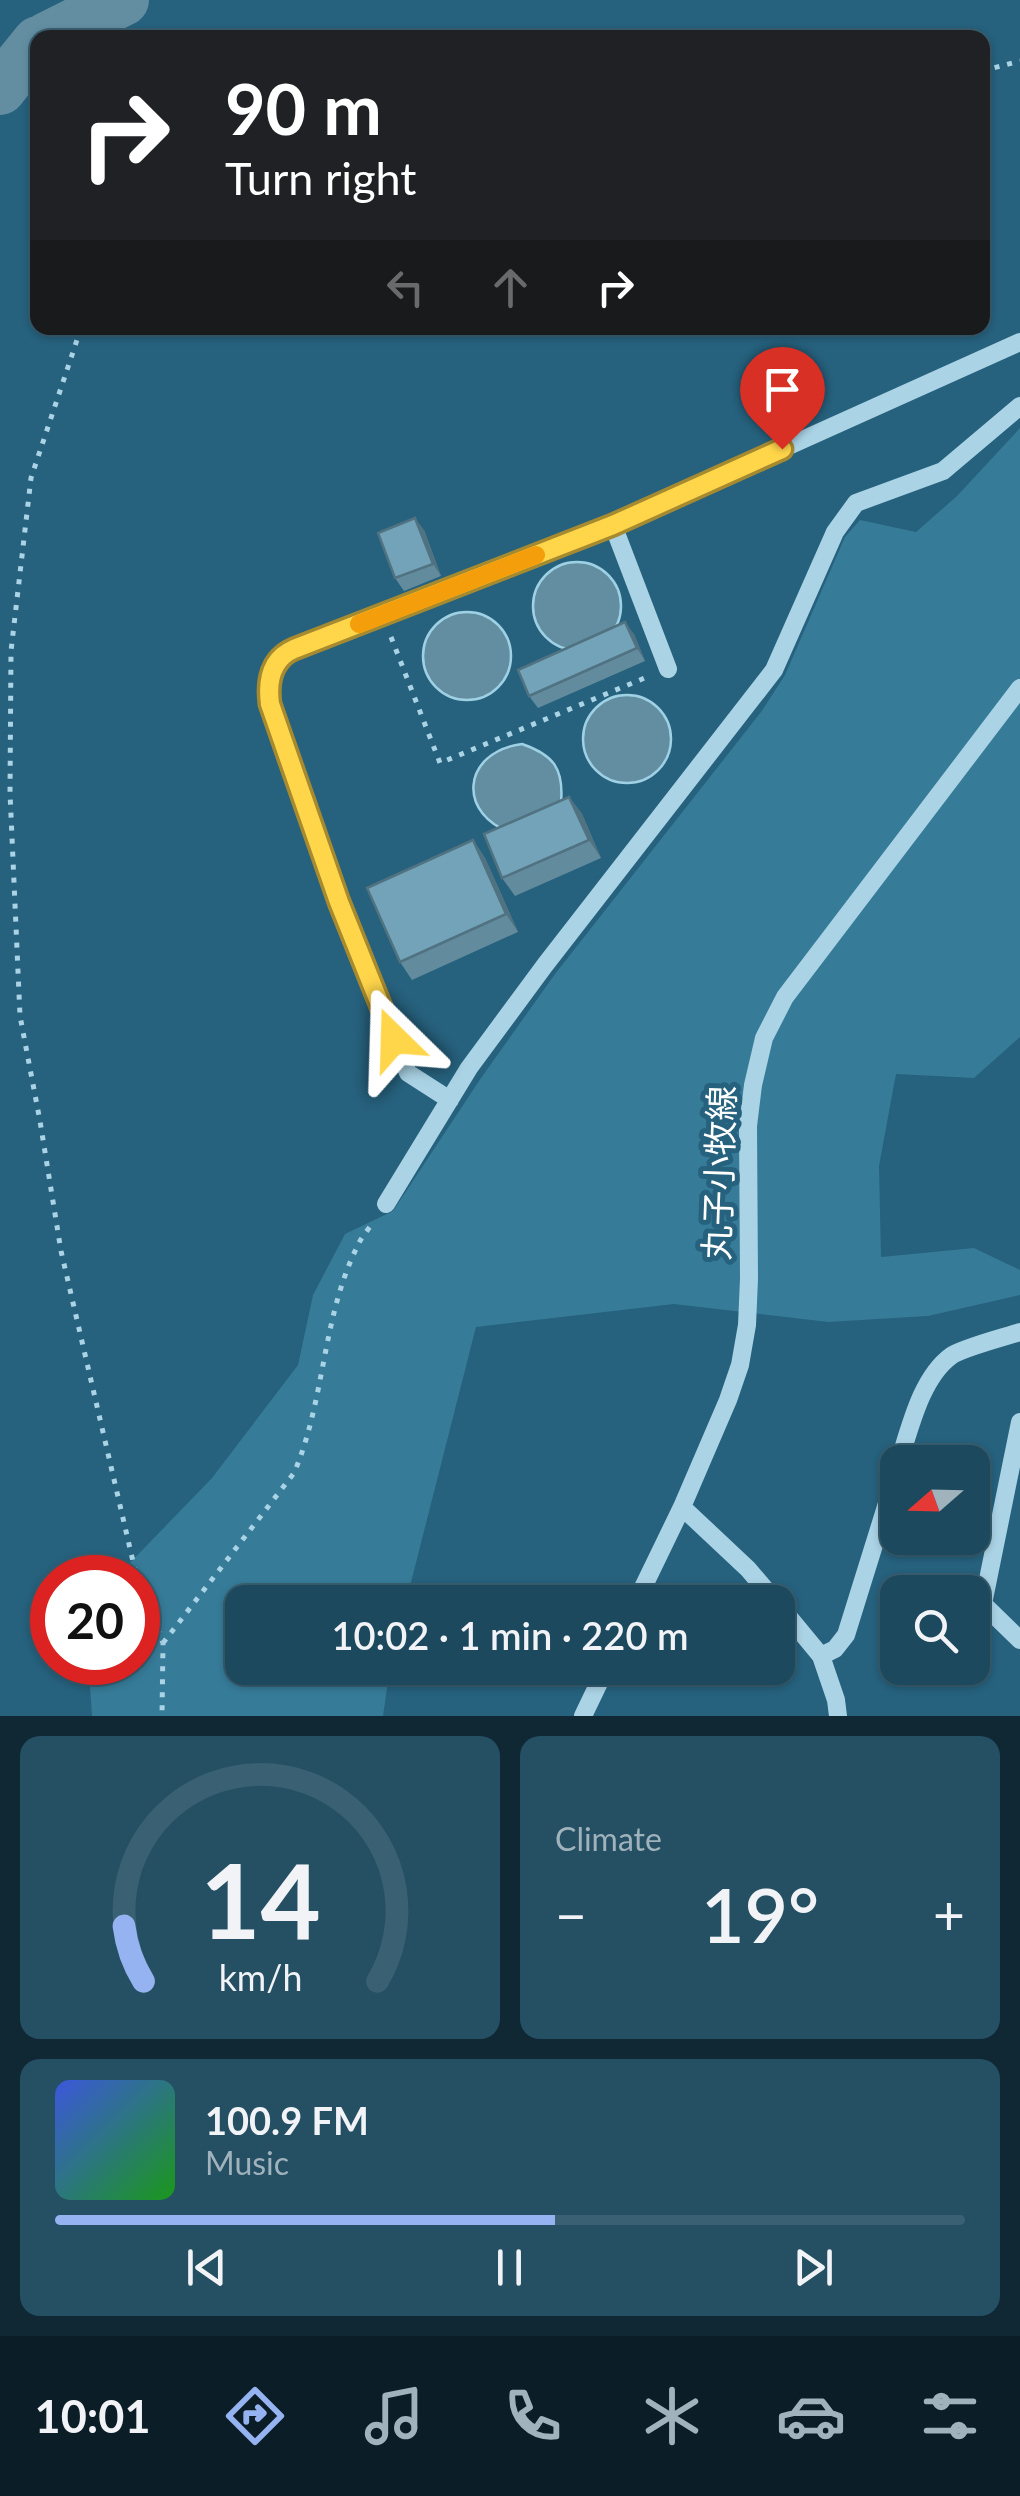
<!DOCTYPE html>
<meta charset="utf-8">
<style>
body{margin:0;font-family:Lato,"Noto Sans JP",sans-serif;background:#255064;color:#f1f3f6;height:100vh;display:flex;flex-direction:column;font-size:38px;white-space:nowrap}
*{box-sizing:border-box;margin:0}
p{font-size:32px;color:#a0b2bc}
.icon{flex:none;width:55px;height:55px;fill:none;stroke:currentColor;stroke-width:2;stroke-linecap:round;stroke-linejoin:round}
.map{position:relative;height:1716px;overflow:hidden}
.side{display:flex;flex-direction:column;gap:20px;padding:20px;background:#0f2834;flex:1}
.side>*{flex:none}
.top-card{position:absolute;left:30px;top:30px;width:960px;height:305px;border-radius:20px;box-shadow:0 2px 8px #0004,0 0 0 2px #3a6173;background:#202124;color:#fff;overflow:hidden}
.needle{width:65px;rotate:250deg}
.tools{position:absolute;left:880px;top:1445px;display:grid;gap:20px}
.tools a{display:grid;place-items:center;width:110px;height:110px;border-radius:20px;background:#1c495e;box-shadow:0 2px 8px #0004,0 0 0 2px #3a6173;font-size:50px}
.speed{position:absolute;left:30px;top:1555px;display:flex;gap:20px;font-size:50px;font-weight:700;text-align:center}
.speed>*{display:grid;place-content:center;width:130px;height:130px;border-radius:50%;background:#1c495e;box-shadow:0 2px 8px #0004,0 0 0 2px #3a6173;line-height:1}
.speed .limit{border:15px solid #d22;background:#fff;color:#111}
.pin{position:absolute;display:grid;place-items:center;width:85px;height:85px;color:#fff;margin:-102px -42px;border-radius:50% 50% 50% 0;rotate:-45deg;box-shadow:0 0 10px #0007}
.pin .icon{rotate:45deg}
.me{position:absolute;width:110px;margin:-55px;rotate:338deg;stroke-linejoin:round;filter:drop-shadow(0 0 8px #0008)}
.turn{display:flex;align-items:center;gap:35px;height:210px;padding:0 30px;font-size:45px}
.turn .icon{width:130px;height:130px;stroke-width:2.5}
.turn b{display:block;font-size:70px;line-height:85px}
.lanes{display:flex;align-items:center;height:95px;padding:0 30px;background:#0003;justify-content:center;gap:50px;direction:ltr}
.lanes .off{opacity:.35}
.big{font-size:75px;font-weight:600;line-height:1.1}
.side .tile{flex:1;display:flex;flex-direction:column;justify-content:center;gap:15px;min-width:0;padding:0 35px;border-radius:20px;background:#255064}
.side .dial{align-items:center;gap:0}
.dial svg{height:260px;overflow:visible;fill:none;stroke:#3a6173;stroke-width:7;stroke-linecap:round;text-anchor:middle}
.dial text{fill:#f1f3f6;stroke:none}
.song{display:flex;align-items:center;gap:30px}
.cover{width:120px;height:120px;border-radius:15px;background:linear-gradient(135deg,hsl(230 70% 55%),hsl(120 70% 35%))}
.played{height:10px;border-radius:5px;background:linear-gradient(90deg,#95b2f1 55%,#3a6173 55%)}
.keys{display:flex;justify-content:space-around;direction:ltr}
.heat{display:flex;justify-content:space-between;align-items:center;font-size:55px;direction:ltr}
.side .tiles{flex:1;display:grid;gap:20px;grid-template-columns:1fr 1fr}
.tile:last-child{grid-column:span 2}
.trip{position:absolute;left:225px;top:1585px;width:570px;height:100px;border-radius:20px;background:#1c495e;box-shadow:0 2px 8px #0004,0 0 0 2px #3a6173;font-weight:600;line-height:100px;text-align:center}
.dock{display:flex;height:160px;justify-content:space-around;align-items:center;background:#0b1d26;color:#a0b2bc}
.dock .icon{width:70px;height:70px}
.dock .selected{color:#95b2f1}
.dock b{font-size:45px;color:#f1f3f6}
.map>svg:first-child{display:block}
</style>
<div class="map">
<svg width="1020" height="1716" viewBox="0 0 1020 1716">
<rect width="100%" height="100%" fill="#26617d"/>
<path fill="#367b98" d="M1020 428V1037L974 1078 896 1074 879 1166 881 1257 974 1248 1020 1270V1295L928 1316 828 1322 674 1304 476 1327 406 1602H242V1668H390L383 1716H92L90 1687 97 1663 138 1662V1578L121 1577 123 1570 212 1478 298 1365 313 1295 345 1234 393 1211 481 1078 555 974 761 712 785 675 845 537 860 520 916 532 957 496Z"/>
<path fill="#638ea1" stroke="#9fd1e5" stroke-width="2.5" d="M533 606a44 44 0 1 1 88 0a44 44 0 1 1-88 0Z
M423 656a44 44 0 1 1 88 0a44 44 0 1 1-88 0Z
M583 739a44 44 0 1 1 88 0a44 44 0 1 1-88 0Z
M522 744C554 755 564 769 561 803L515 834C456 816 461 752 522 744Z"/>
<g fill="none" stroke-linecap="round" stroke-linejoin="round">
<path stroke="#638ea1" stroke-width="52" d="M47 38 123 0
M0 89 38 42"/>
<path stroke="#aad3e5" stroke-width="5" stroke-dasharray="5 8" stroke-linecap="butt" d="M982 71 1020 61
M81 328 31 478 11 651 10 793 20 1016 40 1121 61 1251 135 1570 163 1643 162 1716
M391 637 440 763 647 677
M163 1643 294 1473C325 1401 322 1318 357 1247 361 1237 369 1229 374 1221"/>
<path stroke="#aad3e5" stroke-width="18" d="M613 525 668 669
M450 1100 408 1073 339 902 270 705C267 681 270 660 294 649L613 525 1020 342
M386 1204 469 1068 545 965 774 670 835 532 856 503 943 471 1020 406
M1020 1422 983 1604 1020 1640
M899 1462C910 1428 921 1378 951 1356 962 1348 1005 1337 1020 1332
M682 1507 748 1569 776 1602
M636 1602 682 1507 728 1400 740 1365 747 1325 749 1279 748 1126 753 1085 764 1038 785 997 1020 688
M778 1604 821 1656 836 1700 838 1716
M821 1656 835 1649 846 1635 898 1468
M583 1716 606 1668"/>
</g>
<path fill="#628c9e" d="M424 530 441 576 404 591 395 578Z
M634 634 645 661 538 708 529 696Z
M569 797 582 814 601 858 515 896 502 878Z
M473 840 485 858 518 932 412 980 400 962Z"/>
<path fill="#507281" d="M415 518 424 530 441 576 433 564Z
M625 622 634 634 645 661 637 648Z
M569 797 582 814 601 858 589 840Z
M473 840 485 858 518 932 506 914Z"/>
<path fill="#72a3b8" stroke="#507281" stroke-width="2.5" d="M415 518 433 564 395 578 378 533Z
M625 622 637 648 529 696 518 670Z
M569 797 589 840 502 878 484 834Z
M473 840 506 914 400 962 367 888Z"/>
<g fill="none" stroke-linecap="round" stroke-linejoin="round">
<g stroke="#a68a30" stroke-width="25">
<path id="route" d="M394 1039 339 902 270 704C267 681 271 659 294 649L613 525 782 449"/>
</g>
<use href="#route" stroke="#ffd54a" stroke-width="18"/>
<path stroke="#f59e0b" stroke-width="18" d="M359 624 536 555"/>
</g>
<g text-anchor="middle" stroke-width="10" stroke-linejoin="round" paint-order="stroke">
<g font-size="35" fill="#fff" stroke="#26617d">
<text transform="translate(720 1173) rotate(-88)" y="12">丸子小牧線</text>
</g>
</g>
</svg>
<div class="tools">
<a><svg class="needle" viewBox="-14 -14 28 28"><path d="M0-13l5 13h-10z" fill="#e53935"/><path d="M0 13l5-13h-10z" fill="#a0b2bc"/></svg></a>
<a><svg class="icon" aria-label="search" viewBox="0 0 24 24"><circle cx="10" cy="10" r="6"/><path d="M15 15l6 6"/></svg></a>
</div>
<div class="speed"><div class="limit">20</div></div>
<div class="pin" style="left:782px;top:449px;background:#d93025"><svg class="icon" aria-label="arrive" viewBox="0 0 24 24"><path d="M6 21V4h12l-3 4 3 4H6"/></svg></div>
<svg class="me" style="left:394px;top:1039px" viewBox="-20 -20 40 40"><path d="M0-17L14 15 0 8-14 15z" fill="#ffd54a" stroke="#fff" stroke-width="4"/></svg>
<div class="trip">10:02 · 1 min · 220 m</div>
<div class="top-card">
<div class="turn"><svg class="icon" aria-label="right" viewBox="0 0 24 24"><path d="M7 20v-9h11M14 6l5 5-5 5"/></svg><div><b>90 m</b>Turn right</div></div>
<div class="lanes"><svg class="icon off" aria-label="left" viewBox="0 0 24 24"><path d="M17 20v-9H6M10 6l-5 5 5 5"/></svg><svg class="icon off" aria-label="ahead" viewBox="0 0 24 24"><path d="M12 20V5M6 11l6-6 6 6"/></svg><svg class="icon" aria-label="right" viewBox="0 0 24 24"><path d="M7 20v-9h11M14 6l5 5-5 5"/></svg></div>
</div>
</div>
<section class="side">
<div class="tiles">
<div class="tile dial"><svg viewBox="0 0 100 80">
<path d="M14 69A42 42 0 1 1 86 69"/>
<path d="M14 69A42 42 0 0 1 8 52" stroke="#95b2f1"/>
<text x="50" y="56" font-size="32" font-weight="700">14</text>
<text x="50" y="72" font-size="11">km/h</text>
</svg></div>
<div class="tile"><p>Climate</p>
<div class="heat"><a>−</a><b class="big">19°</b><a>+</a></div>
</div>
<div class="tile">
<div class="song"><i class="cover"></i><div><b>100.9 FM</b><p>Music</p></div></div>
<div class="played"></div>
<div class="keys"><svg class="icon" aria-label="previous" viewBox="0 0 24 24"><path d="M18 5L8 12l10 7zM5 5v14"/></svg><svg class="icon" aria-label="pause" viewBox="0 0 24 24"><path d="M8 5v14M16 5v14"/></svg><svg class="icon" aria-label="next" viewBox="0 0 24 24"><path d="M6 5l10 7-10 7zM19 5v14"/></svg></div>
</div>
</div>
</section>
<nav class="dock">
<b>10:01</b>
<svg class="icon selected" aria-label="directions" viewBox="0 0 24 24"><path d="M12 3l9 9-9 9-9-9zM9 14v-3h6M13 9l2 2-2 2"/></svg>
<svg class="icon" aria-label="music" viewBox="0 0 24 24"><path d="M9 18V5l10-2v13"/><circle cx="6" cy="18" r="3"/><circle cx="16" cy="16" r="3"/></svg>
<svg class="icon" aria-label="phone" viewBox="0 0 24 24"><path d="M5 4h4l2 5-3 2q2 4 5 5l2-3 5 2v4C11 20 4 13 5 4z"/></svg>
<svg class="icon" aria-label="climate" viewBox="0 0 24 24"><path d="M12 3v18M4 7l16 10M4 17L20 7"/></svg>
<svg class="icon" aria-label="car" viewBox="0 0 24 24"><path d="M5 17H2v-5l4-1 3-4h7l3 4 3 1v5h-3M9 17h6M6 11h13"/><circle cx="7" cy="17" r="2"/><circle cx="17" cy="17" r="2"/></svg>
<svg class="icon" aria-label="filters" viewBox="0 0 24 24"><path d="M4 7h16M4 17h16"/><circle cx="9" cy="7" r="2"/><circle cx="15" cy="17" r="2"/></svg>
</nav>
